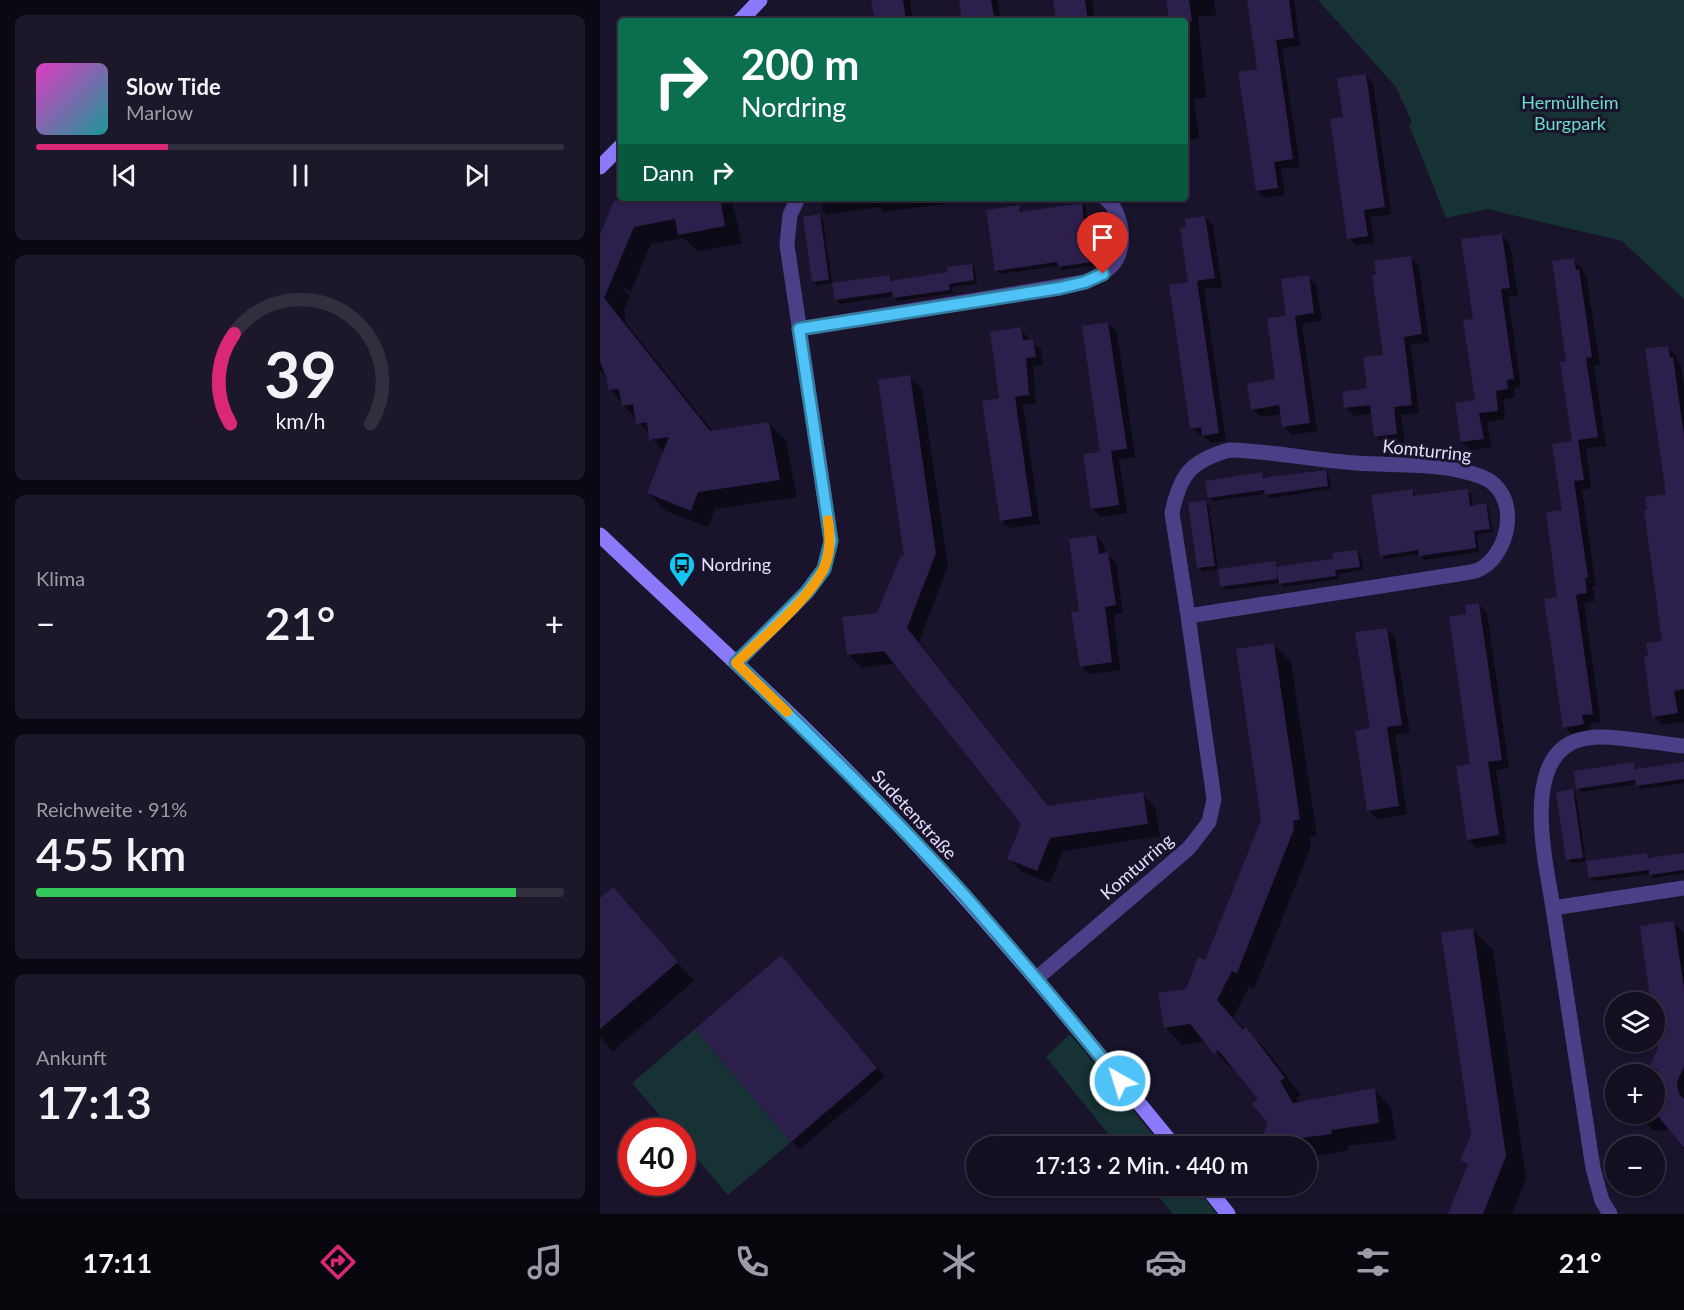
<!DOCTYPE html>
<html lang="de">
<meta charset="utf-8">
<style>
body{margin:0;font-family:Lato,sans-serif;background:#1c1729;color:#f1f3f6;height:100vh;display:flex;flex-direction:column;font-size:22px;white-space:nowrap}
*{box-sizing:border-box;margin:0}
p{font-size:20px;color:#9d9ca5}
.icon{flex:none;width:33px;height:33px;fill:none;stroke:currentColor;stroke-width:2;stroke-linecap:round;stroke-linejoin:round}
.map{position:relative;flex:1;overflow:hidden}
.panel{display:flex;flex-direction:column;gap:15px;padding:15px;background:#0a0812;width:600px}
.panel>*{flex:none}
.hud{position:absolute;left:18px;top:18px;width:570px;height:183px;border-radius:6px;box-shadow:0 2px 4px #0004,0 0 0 2px #322e3e;background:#0b6e4f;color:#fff;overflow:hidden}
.tools{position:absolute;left:1005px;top:992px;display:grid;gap:12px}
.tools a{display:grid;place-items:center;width:60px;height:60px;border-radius:50%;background:#130e20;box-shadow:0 2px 4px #0004,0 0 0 2px #322e3e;font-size:30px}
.speed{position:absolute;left:18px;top:1118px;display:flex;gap:12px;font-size:30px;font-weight:700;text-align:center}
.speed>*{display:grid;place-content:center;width:78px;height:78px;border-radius:50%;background:#130e20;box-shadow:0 2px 4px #0004,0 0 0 2px #322e3e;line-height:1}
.speed .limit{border:9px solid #d22;background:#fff;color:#111}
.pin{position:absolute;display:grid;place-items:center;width:51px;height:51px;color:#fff;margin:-62px -26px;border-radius:50% 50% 50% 0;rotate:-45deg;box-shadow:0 0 6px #0007}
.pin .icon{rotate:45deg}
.me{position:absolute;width:66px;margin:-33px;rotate:321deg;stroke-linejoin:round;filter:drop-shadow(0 0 4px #0008)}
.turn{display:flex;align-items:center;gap:21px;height:126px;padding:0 24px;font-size:27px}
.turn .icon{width:78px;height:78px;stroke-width:2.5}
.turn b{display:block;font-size:42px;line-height:51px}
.then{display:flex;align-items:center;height:57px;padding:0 24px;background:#0003;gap:12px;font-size:22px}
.big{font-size:45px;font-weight:600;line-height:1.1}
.panel .card{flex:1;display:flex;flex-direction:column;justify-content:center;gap:9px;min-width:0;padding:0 21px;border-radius:9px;background:#1c1729}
.panel .dial{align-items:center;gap:0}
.dial svg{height:156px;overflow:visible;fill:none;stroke:#322e3e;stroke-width:7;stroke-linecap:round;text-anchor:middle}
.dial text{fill:#f1f3f6;stroke:none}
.song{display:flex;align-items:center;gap:18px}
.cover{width:72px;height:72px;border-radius:9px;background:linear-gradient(135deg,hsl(310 70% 55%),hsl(180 70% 35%))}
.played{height:6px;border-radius:3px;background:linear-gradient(90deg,#db2777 25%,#322e3e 25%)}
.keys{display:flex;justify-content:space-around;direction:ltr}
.heat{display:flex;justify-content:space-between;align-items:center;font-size:33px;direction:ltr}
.charge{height:9px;border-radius:4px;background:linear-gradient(90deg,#34c759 91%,#322e3e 0)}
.trip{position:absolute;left:366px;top:1136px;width:351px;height:60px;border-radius:30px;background:#130e20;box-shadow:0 2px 4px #0004,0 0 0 2px #322e3e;font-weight:600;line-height:60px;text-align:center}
.tab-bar{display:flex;height:96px;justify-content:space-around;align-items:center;background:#08060d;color:#9d9ca5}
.tab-bar .icon{width:42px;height:42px}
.tab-bar .current{color:#db2777}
.tab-bar b{font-size:27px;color:#f1f3f6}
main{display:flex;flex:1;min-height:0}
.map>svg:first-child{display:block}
</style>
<main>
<section class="panel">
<div class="card">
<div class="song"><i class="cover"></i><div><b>Slow Tide</b><p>Marlow</p></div></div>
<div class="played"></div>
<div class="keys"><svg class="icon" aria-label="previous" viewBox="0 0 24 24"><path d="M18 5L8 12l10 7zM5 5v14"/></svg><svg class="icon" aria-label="pause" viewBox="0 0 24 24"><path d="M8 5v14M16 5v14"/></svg><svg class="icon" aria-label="next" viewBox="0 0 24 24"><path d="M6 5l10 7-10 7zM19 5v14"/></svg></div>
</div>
<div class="card dial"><svg viewBox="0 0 100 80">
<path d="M14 69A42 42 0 1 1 86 69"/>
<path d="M14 69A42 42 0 0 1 16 23" stroke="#db2777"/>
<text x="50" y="56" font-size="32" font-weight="700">39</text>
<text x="50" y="72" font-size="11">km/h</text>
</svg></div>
<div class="card"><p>Klima</p>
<div class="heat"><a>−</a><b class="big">21°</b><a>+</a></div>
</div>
<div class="card"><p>Reichweite · 91%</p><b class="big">455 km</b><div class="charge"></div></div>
<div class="card"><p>Ankunft</p><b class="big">17:13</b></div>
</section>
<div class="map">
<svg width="1084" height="1214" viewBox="0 0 1084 1214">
<rect width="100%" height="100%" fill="#19132b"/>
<path fill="#163234" d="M718 0H1084V299L1022 241 887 209 846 218 809 125 812 122 796 87Z
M95 1029 191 1142 128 1195 83 1142 82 1131H73L32 1083Z
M470 1034 562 1146H518L446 1057Z
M549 1185H594L617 1214H573Z"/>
<path fill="#0007" d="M273 0H310L313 21H276Z
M360 0H398L401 21H363Z
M454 0H492L495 21H457Z
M567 0H614L616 15 598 17 606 97 594 99 599 139 585 140V21H570Z
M648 0H694L700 45 682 48 700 167 681 169 685 195 665 198 657 190 659 70Z
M766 75 773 83 791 214 771 217 774 243 756 245 749 238 745 119Z
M37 198H131L142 243 98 252 84 238 51 244 31 291 21 287 30 296 24 310 26 323 113 432 169 423 186 441 197 497 115 509 108 527 66 511 48 493 64 452 10 389 9 379 0 371V239Z
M221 198H351L352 203 284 212 280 207 227 215 223 211Z
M482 204 486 208 487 221 500 219 504 223 508 247 491 249 494 266 463 270 458 266 400 274 396 270 419 207 423 213Z
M220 216 223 220 232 283 217 285 213 281Z
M605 217 613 226 622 287 604 289 626 441 612 443 591 428 590 283Z
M902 235 910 244 918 296 908 297 921 387 914 388 915 398 904 399 905 419 887 422 891 447 871 450 862 442 876 401 875 320Z
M810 258 819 266 829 342 811 345 819 413 801 415 805 442 784 445 776 436 773 413 754 416 746 407 769 390 785 356Z
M974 260 982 268 987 280 1000 365 994 366 1006 446 986 448 991 488 982 490 996 586H992L995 601 984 603 1001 722 990 723 991 733 973 735 964 727 959 598 964 511 973 442 968 362Z
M371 265 375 269 377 284 352 287 353 293 298 301 293 296 240 304 236 300 289 277 293 281 346 274 349 277Z
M708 277 716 285 722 321 702 324 717 431 692 435 684 427 682 414 661 417 652 409 677 380 688 317Z
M508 323 517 332 535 457 519 459 527 513 501 517 492 508 502 453Z
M421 329 430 341 441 349 443 365 433 366 436 403 423 405 440 524 409 528 401 520V400Z
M1067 347 1076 356 1081 367 1084 387V722L1062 725 1054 716 1064 643 1068 495Z
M309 377 322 389 348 566 319 642 450 808 542 794 555 807 560 836 463 851 450 883 422 872 409 859 423 824 296 663 262 668 249 655 278 614 306 558Z
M725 471 729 475 731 489 670 498 665 494 613 501 609 497 662 474 666 478Z
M867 490 871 494 873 507 885 505 889 509 893 532 877 535 879 552 824 560 820 554 785 559 782 555 812 491 816 497Z
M605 502 609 506 618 569 603 572 599 568Z
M496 536 504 545 506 554 516 562 523 613 514 615 520 670 489 674 481 666V612Z
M757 551 761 555 763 570 738 574 739 579 684 587 680 583 626 590 622 586 675 563 680 568 734 560Z
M879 604 887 613 909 768 896 770 907 843 877 848 868 839 872 765 868 615Z
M787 629 795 638 810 733 795 735 807 814 777 819 768 810 771 730Z
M674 645 691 662 717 836 709 837 711 847 654 989 649 987 633 1018 663 1046 701 1095 696 1098 699 1103 774 1090 791 1107 796 1140 747 1146 748 1151 718 1155 711 1180 706 1179V1146H662L669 1122 660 1099 634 1068 632 1070 606 1041 582 1045 565 1027 606 962 663 820Z
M1084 763V783L1041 789 1037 784 982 792 978 788 1033 764 1038 770Z
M972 791 976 795 986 861 972 863 968 859Z
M1047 854 1051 859 1084 854V873L1054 878 1050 874 994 881 990 877Z
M13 889 94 981 13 1051 0 1037V900Z
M1073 922 1084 933V1150L1071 1129 1054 1131 1036 1113H1054V1074H1048L1060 1048 1041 927Z
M873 930 893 950 926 1178 912 1214H850L869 1167 862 1160 872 1135Z
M189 966 285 1077 200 1149 192 1141Z"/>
<path fill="#2d1f4b" d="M271 0H303L306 21H275Z
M359 0H391L395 21H362Z
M453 0H485L488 21H456Z
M566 0H589L592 21H569Z
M647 0H689L694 38 676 40 693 159 674 162 678 188 656 191 638 72 657 69Z
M766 74 785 207 764 210 768 236 747 239 730 119 743 117 737 78Z
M28 198H120L125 226 78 235 75 219 34 227 4 298 110 431 169 422 180 480 98 492 91 511 47 493 69 437 49 440 47 422 36 424 33 404 22 406 19 389 8 390 6 376 0 362V235L14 201Z
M482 203 484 220 501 218 505 243 488 245 491 262 458 267 457 262 395 271 386 210 419 205 420 212Z
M220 214 229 280 212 282 203 217Z
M605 216 615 278 597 281 619 433 602 436 601 427 590 429 569 285 588 282 580 228 586 227 585 219Z
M902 234 910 288 901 289 914 379 907 380 908 389 896 391 898 411 879 413 884 439 861 442 855 403 875 400 863 320 873 319 861 239Z
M811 256 822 334 804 337 812 405 794 407 797 434 774 437 770 405 744 408 742 392 767 388 763 357 783 355 772 275 776 274 774 261Z
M974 258 976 270 979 269 988 329 992 357 986 358 998 437 978 440 984 480 974 481 988 577 985 578 987 593 976 595 993 714 982 715 984 724 963 728 944 599 957 597 946 512 962 510 952 444 972 441 960 362 966 361 952 261Z
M372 264 374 280 349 284 350 290 293 298 292 292 235 300 232 283 290 275V281L347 272 348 278 347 267Z
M709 275 714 313 695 316 710 423 682 427 679 405 651 410 647 384 675 379 667 318 686 316 681 279Z
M508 322 527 449 511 451 519 505 491 509 483 454 500 452 482 326Z
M421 327 423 340 433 339 436 357 426 358 429 395 415 397 432 516 400 521 382 401 399 398 390 332Z
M1068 346 1070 358 1073 357 1084 436V689L1074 691 1078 713 1052 717 1044 657 1048 656 1046 643 1062 641 1044 510H1047L1045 497 1066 494 1045 349Z
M310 375 336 553 307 628 448 806 543 792 548 824 450 838 437 871 407 859 421 824 284 651 247 655 242 617 277 613 301 555 304 556 278 380Z
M726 470 728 486 665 495 664 490 608 498 605 481 662 472 663 478Z
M813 489V496L868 489 870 506 886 503 890 529 874 531 876 548 819 556 818 550 780 556 771 495Z
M606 500 615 566 597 568 588 503Z
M496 535 499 554 508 552 516 605 505 607 512 662 480 667 471 612 479 611 469 539Z
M757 550 760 567 735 570 736 576 679 584 676 567 677 579 620 587 618 569 676 561V567L701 563 733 559 732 553Z
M879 603 902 760 888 762 899 835 867 840 856 766 870 764 849 617 866 614 865 605Z
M787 628 802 725 787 727 799 806 767 811 755 731 770 728 755 632Z
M674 643 700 819 693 821 694 829 637 973 632 971 617 1000 643 1030 646 1027 685 1078 680 1081 693 1103 775 1088 779 1123 731 1130 732 1134 701 1138 699 1146H661L667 1122 652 1104 658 1099 618 1050 614 1054 590 1024 564 1028 558 993 586 989 598 957 605 960 661 820 636 649Z
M1034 762 1035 769 1084 762V779L1036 786 1035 780 976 789 974 771Z
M973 789 983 858 966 860 956 792Z
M1047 853 1048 858 1084 853V870L1049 875V870L989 878 986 861Z
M13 887 78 962 0 1029V898Z
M1074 921 1084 988V1066L1077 1082 1079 1094 1084 1099V1148L1054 1111V1078L1058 1070 1050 1066 1058 1048 1054 1002 1050 998 1040 926Z
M873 928 906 1156 883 1214H848L868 1164 860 1160 871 1135 841 933Z
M181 955 277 1068 191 1142 95 1029Z"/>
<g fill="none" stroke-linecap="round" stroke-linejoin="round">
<path stroke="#4a4087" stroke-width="15" d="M199 329 485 282C497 277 512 270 518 256 526 238 520 209 505 198
M629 450C672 451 713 460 756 463 796 466 845 462 882 477 920 492 912 549 882 568 878 571 871 572 865 573L588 616 572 513C580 474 591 461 629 450Z
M136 663 207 592 224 569 231 541 187 245 190 215 198 198
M1084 746C1059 744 1011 734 988 738 917 747 946 863 953 908L1084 888
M953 908 993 1168 1002 1201 1010 1214
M437 978 589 848 609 822 614 799 588 616"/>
<path stroke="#8a7af9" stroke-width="15" d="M140 21 160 0
M0 167 21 146
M0 535C77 609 158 681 233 757 355 879 465 1012 574 1146
M605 1185 628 1214"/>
</g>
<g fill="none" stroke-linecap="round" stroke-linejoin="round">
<g stroke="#337fa1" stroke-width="15">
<path id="route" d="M503 274 485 282 460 288 199 329 231 541 224 569 207 592 136 663C214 739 292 815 365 896 418 957 470 1018 520 1081"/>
</g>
<use href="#route" stroke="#4fc3f7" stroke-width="10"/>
<path stroke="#f59e0b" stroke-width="10" d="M187 712 136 663C162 639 207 601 223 570 231 555 230 537 228 520"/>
</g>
<defs>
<g id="bus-pin" transform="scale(1.35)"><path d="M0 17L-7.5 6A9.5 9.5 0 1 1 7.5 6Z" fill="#13c6f4" stroke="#19132b"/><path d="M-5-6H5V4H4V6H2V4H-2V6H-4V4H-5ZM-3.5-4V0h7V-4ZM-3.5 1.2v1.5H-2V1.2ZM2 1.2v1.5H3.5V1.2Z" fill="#111"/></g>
</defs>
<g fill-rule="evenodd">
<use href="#bus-pin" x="82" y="565"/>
</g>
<g text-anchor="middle" stroke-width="6" stroke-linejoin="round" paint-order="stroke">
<g font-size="18" fill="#6bdccb" stroke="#19132b">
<text x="970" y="109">Hermülheim<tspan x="970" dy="21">Burgpark</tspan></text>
</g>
<g font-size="18" fill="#e5defd" stroke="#19132b">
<text transform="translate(827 451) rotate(6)" y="6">Komturring</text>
<text transform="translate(314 815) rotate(47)" y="6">Sudetenstraße</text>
<text transform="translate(537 867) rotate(-41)" y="6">Komturring</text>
</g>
<g font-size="18" fill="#e5defd" stroke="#19132b" text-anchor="start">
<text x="101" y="571">Nordring</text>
</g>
</g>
</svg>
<div class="tools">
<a><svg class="icon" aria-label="layers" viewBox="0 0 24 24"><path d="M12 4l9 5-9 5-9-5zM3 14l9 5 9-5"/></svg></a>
<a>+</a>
<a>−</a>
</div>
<div class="speed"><div class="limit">40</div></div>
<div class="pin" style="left:503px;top:274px;background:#d93025"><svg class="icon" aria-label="arrive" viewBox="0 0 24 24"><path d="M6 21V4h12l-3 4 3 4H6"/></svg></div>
<svg class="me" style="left:520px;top:1081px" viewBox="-20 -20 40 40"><circle r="17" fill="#4fc3f7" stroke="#fff" stroke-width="3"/><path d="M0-11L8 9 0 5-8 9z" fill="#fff"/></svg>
<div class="trip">17:13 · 2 Min. · 440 m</div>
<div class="hud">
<div class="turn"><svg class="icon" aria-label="right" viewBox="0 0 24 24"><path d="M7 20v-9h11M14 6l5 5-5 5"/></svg><div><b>200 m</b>Nordring</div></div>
<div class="then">Dann<svg class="icon" aria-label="right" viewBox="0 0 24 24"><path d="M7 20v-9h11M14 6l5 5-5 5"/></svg></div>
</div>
</div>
</main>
<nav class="tab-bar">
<b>17:11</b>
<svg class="icon current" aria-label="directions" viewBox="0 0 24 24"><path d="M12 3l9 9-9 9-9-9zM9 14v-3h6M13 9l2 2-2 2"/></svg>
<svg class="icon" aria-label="music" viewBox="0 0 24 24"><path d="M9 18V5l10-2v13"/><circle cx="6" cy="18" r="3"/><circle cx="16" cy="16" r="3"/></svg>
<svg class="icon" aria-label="phone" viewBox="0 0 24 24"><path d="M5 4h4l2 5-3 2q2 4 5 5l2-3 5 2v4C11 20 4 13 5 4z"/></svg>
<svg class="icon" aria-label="climate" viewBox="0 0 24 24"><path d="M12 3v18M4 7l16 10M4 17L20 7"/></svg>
<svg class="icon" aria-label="car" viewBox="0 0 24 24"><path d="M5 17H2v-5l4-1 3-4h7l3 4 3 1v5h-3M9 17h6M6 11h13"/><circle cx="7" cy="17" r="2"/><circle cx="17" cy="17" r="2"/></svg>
<svg class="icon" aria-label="filters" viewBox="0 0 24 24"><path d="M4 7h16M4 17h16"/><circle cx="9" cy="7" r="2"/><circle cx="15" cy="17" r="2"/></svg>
<b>21°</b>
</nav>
